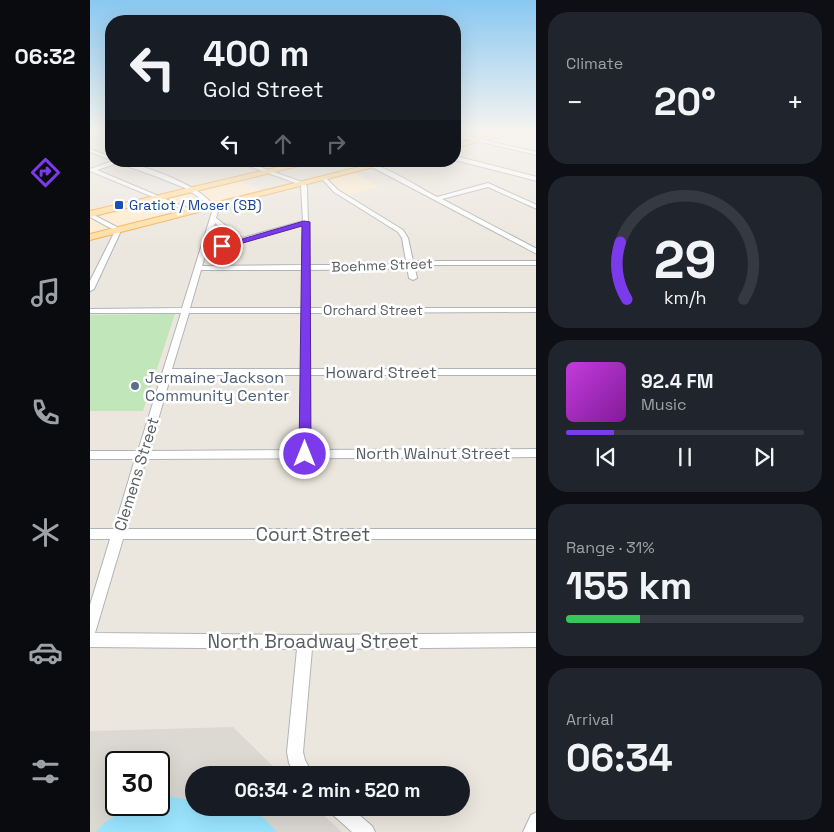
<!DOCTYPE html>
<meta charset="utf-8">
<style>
body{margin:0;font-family:"Space Grotesk",sans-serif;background:#20242c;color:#f1f3f6;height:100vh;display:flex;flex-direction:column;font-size:19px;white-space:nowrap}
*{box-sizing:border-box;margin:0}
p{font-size:16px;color:#9ea1a6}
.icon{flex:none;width:28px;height:28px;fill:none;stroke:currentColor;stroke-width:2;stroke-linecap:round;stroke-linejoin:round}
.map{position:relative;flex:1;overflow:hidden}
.sheet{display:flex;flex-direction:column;gap:12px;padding:12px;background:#0d0f14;width:298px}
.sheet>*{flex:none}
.top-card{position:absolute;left:15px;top:15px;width:356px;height:152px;border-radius:20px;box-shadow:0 5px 20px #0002;background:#171b24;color:#f1f3f6;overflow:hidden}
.speed{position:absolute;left:15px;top:751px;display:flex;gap:10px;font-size:25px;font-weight:700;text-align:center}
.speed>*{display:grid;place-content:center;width:65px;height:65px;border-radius:50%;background:#171b24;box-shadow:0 5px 20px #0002;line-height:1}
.speed .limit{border:2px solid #111;border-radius:8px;background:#fff;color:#111}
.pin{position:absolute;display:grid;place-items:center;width:42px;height:42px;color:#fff;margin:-21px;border:2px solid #fff;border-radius:50%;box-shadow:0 1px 5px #0007}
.me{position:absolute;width:55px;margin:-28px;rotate:0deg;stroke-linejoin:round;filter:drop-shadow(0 0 4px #0008)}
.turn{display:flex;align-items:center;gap:18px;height:105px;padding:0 15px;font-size:22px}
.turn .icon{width:65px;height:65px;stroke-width:2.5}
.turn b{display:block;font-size:35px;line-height:42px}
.lanes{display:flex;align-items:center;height:48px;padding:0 15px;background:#0003;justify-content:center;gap:25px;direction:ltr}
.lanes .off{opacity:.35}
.big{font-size:38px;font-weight:600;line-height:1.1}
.sheet .card{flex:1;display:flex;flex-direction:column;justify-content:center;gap:8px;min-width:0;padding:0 18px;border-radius:20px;background:#20242c}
.sheet .dial{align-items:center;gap:0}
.dial svg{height:130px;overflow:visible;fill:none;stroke:#363941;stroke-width:7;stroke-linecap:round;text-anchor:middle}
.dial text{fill:#f1f3f6;stroke:none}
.song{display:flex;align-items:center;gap:15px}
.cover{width:60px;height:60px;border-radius:8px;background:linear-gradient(135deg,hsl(290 70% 55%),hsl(290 70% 35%))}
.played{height:5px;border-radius:2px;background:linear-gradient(90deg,#7c3aed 20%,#363941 20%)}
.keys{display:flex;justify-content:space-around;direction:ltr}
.heat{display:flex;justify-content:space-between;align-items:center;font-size:28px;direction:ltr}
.charge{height:8px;border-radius:4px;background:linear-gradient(90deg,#34c759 31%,#363941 0)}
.trip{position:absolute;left:95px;top:766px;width:285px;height:50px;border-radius:25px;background:#171b24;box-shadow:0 5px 20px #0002;font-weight:600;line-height:50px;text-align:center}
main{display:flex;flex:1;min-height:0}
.dock{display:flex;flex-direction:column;width:90px;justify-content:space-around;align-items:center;background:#090b0e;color:#9ea1a6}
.dock .icon{width:35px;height:35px}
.dock .selected{color:#7c3aed}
.dock b{font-size:22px;color:#f1f3f6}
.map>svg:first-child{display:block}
</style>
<main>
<nav class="dock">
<b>06:32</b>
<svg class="icon selected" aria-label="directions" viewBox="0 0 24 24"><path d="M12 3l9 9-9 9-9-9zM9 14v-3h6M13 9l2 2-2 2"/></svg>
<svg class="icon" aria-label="music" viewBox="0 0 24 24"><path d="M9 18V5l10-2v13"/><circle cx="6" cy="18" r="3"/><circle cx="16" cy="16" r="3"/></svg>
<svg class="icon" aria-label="phone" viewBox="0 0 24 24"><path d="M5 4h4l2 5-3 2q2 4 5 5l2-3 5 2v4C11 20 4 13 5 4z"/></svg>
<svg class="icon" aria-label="climate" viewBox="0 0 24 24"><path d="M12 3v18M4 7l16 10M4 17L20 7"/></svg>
<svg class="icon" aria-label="car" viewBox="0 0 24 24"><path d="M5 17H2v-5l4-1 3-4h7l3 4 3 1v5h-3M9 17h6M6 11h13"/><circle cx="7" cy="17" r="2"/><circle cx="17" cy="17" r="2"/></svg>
<svg class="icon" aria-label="filters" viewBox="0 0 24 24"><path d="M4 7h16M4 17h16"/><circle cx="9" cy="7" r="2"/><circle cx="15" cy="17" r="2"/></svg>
</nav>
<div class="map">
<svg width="447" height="832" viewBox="0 0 447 832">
<rect width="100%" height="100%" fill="#ece7de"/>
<path fill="#ffecd0" d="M365 131H422L365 145Z
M441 131H446V152L399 141Z
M265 173 289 187 258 195 248 189 241 180Z
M149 181 174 191 0 234V217Z"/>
<path fill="#dcd9d3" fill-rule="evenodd" d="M143 727 192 775H104V808H226L252 832H0V731ZM26 762H69V805H26Z"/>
<path fill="#c0e6b9" d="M85 314 53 411H0V315Z"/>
<path fill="#9be5ff" d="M79 796 104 801V808H136L170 814 187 832H6L14 823 40 806 69 805V798Z"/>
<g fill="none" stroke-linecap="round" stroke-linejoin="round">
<g stroke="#b0b4b8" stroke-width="2">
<path id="street" d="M365 134 447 152V155L365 136Z
M0 149 21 157V160L0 152Z
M365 156 447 177V181L365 160Z
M23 161C45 161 95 181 113 195 119 200 124 205 128 212L126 218 152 238 213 221 211 187V185L145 161H153L215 183 217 187 219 265H294L316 261 312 238 308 232 244 192 232 179 235 177 248 190 313 230 318 238 323 261H447V265H324L327 278 323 280 319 278 317 266 294 269 219 270 220 308H447V312L220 313V369H447V375H220V450L447 449V457L56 459 36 529H447V539H33L5 633 215 635 447 633V647L222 649 213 752 215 760 223 775H205L199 763 197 752 207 649 0 647V605L20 539H0V529H24L45 459H0V451H48L91 313H0V309L92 308 122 212 117 204 107 196 95 188 65 176 28 163 7 170 104 211 99 212 0 171V169ZM125 223 145 240 118 248ZM213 225 212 265 112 266 116 252ZM111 270H212V308H100ZM99 313H212L211 369H82ZM81 375H211L210 450 59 451Z
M265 161C290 161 324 185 347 197L398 183 447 205V209L398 187 352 199 447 249V254L282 167Z
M0 213 27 227 30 233 4 289 0 291V281L24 233 22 229 0 217Z
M239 808H261L282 826 285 832H262L242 814Z
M447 812V832H433L441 815Z"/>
</g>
<g stroke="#f8aa4c" stroke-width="2">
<path id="primary" d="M422 131H432L365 148V144Z
M214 161H229L0 217V211Z
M293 161H307L0 240V234Z"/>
</g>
<use href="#street" fill="#fff" fill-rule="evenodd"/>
<use href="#primary" fill="#ffdfa0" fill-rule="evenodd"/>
</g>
<linearGradient id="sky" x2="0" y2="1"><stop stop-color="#89c8f1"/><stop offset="0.53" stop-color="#f6f4f0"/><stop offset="1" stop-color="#f6f4f0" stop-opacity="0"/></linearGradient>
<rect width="447" height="247" fill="url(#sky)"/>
<path fill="#7c3aed" stroke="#51269a" d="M214 221 220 222 221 454 219 458H210L209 454 212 226 132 249 128 246Z"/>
<rect fill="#1a4fb4" stroke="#fff" stroke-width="2" x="24" y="200" width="10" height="10" rx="2.5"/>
<circle fill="#5c6f8a" stroke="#fff" stroke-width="2" cx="45" cy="386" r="5"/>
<g text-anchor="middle" stroke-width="5" stroke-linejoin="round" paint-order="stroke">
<g font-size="14" fill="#164399" stroke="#fff" text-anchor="start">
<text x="39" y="210">Gratiot / Moser (SB)</text>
</g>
<g font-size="14" fill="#585d61" stroke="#fff">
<text transform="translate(292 265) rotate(-2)" y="5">Boehme Street</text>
<text x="283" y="315">Orchard Street</text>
</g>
<g font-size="16" fill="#585d61" stroke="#fff">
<text x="291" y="378">Howard Street</text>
<text x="343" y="459">North Walnut Street</text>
<text transform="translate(46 474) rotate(-73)" y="6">Clemens Street</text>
</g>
<g font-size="16" fill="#4e5e75" stroke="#fff" text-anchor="start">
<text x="55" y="383">Jermaine Jackson<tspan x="55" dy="18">Community Center</tspan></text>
</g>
<g font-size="19" fill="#585d61" stroke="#fff">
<text x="223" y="541">Court Street</text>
<text x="223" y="648">North Broadway Street</text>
</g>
</g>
</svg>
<div class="speed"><div class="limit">30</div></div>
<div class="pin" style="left:132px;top:246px;background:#d93025"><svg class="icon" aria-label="arrive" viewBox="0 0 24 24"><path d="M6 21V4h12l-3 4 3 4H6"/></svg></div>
<svg class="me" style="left:215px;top:454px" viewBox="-20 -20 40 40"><circle r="17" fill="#7c3aed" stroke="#fff" stroke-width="3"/><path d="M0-11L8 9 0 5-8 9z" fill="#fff"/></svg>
<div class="trip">06:34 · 2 min · 520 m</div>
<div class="top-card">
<div class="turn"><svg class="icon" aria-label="left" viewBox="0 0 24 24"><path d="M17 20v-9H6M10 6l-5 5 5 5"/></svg><div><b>400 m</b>Gold Street</div></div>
<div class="lanes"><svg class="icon" aria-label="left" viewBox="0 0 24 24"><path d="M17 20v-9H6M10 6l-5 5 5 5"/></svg><svg class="icon off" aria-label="ahead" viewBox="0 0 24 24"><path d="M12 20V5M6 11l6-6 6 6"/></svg><svg class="icon off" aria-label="right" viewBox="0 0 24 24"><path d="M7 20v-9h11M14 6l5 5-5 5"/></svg></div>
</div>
</div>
<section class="sheet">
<div class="card"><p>Climate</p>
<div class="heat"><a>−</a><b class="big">20°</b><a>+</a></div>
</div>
<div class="card dial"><svg viewBox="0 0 100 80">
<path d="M14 69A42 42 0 1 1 86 69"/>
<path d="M14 69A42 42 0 0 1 10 34" stroke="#7c3aed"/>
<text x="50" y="56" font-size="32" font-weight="700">29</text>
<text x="50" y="72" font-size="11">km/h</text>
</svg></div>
<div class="card">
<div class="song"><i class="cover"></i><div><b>92.4 FM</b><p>Music</p></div></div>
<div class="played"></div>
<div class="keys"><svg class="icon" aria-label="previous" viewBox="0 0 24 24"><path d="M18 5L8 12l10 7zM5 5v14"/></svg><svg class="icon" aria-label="pause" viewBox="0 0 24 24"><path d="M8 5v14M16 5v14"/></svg><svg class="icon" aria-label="next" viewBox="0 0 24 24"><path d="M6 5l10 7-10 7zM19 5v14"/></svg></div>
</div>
<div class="card"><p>Range · 31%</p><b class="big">155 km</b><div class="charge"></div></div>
<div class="card"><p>Arrival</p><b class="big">06:34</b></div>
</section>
</main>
